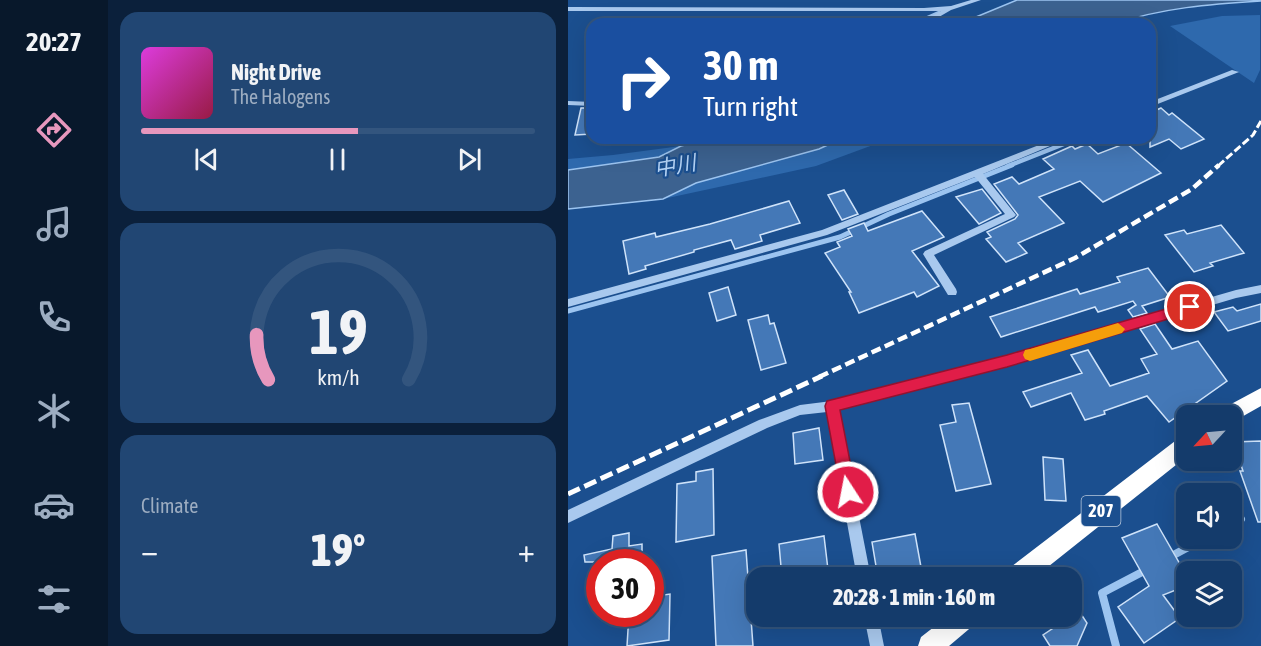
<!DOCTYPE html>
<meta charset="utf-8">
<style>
body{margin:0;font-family:"Asap Condensed","Noto Sans JP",sans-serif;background:#214673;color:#f1f3f6;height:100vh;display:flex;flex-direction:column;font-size:22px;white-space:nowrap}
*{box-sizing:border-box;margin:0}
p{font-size:20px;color:#9dadc1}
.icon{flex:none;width:33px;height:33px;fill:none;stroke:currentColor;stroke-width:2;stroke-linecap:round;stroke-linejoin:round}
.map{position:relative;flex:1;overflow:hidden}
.panel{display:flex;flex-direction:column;gap:12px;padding:12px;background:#0b203b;width:460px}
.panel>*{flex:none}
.top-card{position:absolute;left:18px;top:18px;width:570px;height:126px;border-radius:18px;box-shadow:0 6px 24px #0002,0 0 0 2px #33557e;background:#1a4fa0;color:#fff;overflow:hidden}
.needle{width:39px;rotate:244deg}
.buttons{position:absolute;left:608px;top:405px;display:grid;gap:12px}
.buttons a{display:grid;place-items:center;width:66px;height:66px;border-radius:12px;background:#143b6b;box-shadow:0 6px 24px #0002,0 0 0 2px #33557e;font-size:30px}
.speed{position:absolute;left:18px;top:549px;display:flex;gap:12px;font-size:30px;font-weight:700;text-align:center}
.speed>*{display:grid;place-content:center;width:78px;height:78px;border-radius:50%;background:#143b6b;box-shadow:0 6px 24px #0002,0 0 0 2px #33557e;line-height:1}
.speed .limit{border:9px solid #d22;background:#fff;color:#111}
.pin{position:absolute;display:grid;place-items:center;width:51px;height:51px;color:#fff;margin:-26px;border:3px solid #fff;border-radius:50%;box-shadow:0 2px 6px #0007}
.me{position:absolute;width:66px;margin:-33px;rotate:349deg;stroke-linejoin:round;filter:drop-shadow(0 0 4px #0008)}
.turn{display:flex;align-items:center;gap:21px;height:126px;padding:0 18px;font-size:27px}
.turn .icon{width:78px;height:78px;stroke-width:2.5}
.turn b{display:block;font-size:42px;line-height:51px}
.big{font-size:45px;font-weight:800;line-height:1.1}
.panel .card{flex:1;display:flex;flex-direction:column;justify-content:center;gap:9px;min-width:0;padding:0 21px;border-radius:18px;background:#214673}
.panel .dial{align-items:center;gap:0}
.dial svg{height:156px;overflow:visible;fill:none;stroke:#33557e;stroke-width:7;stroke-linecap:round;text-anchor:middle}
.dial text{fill:#f1f3f6;stroke:none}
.song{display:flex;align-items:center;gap:18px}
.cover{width:72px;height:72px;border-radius:9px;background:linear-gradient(135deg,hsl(300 70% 55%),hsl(340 70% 35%))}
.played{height:6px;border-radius:3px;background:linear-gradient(90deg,#e797bd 55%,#33557e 55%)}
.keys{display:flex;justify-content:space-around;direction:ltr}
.heat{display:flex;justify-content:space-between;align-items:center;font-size:33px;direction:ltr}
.trip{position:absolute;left:178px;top:567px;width:336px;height:60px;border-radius:18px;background:#143b6b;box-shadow:0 6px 24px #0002,0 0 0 2px #33557e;font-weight:800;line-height:60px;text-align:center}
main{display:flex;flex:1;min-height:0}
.tabs{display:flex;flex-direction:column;width:108px;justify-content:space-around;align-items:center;background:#08182b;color:#9dadc1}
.tabs .icon{width:42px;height:42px}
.tabs .active{color:#e797bd}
.tabs b{font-size:27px;color:#f1f3f6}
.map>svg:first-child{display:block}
</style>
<main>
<nav class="tabs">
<b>20:27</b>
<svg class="icon active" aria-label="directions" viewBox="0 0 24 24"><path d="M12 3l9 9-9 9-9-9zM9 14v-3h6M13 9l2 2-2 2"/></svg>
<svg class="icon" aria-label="music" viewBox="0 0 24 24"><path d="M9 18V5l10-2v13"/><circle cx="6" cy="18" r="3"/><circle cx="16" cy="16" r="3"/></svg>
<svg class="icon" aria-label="phone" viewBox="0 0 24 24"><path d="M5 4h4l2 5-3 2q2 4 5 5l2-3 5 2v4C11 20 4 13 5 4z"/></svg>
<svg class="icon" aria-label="climate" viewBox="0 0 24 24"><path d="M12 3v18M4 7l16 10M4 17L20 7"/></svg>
<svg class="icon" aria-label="car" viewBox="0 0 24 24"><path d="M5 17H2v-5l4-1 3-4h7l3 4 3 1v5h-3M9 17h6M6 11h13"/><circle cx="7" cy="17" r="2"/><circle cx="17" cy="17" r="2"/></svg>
<svg class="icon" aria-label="filters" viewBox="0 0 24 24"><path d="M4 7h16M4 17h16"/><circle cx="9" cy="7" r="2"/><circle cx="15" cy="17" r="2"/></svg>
</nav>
<section class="panel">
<div class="card">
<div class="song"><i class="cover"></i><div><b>Night Drive</b><p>The Halogens</p></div></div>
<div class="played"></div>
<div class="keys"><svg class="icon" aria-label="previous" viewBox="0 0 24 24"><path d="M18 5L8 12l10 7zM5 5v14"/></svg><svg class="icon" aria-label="pause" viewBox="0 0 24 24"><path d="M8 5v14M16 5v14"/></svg><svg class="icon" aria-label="next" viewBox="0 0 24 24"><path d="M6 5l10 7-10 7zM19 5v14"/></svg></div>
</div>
<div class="card dial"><svg viewBox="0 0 100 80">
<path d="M14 69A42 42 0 1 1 86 69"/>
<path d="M14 69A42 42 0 0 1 8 46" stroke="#e797bd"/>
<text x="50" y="56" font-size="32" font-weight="700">19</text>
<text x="50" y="72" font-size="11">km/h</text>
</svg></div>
<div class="card"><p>Climate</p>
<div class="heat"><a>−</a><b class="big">19°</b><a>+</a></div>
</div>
</section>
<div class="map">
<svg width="693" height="646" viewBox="0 0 693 646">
<rect width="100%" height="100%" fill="#1b4f8f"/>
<path fill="#2e69ad" d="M692 15V70L686 83 602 26 654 16Z
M275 138H324L248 166 95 199 0 209 128 183 251 149Z
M113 146 91 157 0 170V159L45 155Z"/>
<path fill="#3c6290" stroke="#9cc4f0" stroke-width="1.5" d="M449 0H692L693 1C643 4 593 8 546 24H391Z
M146 138H275L251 149 128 183 95 199 0 209V170L91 157 113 146Z"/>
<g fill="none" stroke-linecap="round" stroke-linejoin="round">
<path stroke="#9cc4f0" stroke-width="4.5" d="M346 24 371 13
M440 166 511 138"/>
<path stroke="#9cc4f0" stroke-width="5" d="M0 311 272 237 321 214 444 165"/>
<path stroke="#9cc4f0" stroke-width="8" d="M663 525 673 519
M600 558 637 538
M548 646 534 593 578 570"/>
</g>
<path fill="#4478b7" stroke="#cfe3fa" stroke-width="1.5" d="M13 108H24V134L7 135Z
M593 108 601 115 604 113 636 139 613 149 601 139 582 147V113Z
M558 143 593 173 535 202 512 181 471 197 496 223 450 243 459 253 438 262 418 239 423 237 419 232 447 219 450 215 426 184 444 177 451 184 486 169 475 159 504 146 507 149 519 144 530 154Z
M414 189 433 213 411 224 388 197Z
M276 190 290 214 274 220 260 195Z
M221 201 232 223 192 235 194 241 167 249 163 240 126 250V252L77 266 78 269 61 274 55 241 87 233 88 237 142 224Z
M354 211 376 237 344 251 371 286 349 297 346 292 291 313 281 292H283L257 253 272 247 269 242 284 236 280 229 296 223 300 231Z
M653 225 676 253 642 263 645 266 626 272 597 235 616 230 619 234Z
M580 268 602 297 574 306 579 313 565 317 560 310 568 305 565 301 530 312 527 307 433 337 422 317 509 289 512 294 552 282 549 277Z
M160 287 168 315 149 321 141 293Z
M693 304V321L660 331 646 312 665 307 669 311Z
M200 315 202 324 206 323 218 363 193 370 180 320Z
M587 324 604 349 630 341 659 381 601 422 579 396 536 411 537 414 517 420 503 393 463 407 455 392 514 373 503 355 520 350 542 386 581 373 573 359 589 354 572 329Z
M401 403 423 484 388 491 372 425 388 422 384 405Z
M251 428 255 460 227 464 225 433Z
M693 441V522H690L672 471H675L665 442Z
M475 457 495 459 498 501 477 500Z
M145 469 146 535 108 542 109 484 128 481V472Z
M589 524 612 564 618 561V586L595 595 612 618 576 643 550 607 581 586 554 538Z
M61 533V546L74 544V562H17L16 555 44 549 45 536Z
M347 534 355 578H310L304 542Z
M256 536 261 578H214L211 544Z
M178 550 185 646H148L144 556Z
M102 594 101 640 59 646 61 614H82V597Z
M511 611 519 623 509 646H482L475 635Z"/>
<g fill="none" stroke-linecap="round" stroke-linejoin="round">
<path fill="#a9c9ee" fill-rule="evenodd" d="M403 0H413L383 10 359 24H350L373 11H0V7L356 8 383 6Z
M664 70 671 72 582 107V102Z
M0 101 24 102V106L0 105Z
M489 138H501L415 174 448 215 446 217 366 255 388 289 389 292 388 295H380L355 254 357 251 437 214 407 177 259 235 0 307V299L254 230Z
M693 285V293L668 298 439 366 270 409 303 578H289L259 412 232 415 199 428 0 523V510L191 420 232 405 264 401 439 356 668 290Z
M296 616H310L316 646H302Z"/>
<path fill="#fff" fill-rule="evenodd" d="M693 388V406L663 423V416H649L652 410Z
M618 436V457L466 578H436L439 570 611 438Z
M380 616H411L407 624 381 646H350L353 637Z"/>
<path stroke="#fff" stroke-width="3" stroke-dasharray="8 3" stroke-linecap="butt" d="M650 166 685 135 693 121"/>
<path stroke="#fff" stroke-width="4.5" stroke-dasharray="10 4.5" stroke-linecap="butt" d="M251 377 507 258 624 189 651 165"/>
<path stroke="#fff" stroke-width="5" stroke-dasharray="13 5" stroke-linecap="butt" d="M0 494 254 376"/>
</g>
<path fill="#e11d48" stroke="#92132f" stroke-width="1.5" d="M622 302 627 303 629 307 627 311 439 367 272 410 288 492 286 497 280 499 274 497 257 406 259 401 439 355Z"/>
<path fill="#f59e0b" d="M550 323 557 329 554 333 462 361 457 359 455 355 457 350 462 349Z"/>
<g text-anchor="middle" stroke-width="4.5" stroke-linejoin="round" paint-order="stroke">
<rect fill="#1b4f8f" stroke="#bbcadd" stroke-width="1.5" x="513.5" y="496" width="39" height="30" rx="4.5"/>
<g font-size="18" font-weight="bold" fill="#fff">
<text x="533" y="517">207</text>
</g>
<g font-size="21" font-style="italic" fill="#b5d3f5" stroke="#1b4f8f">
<text transform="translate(107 166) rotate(-10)" y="7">中川</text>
</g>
</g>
</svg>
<div class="buttons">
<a><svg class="needle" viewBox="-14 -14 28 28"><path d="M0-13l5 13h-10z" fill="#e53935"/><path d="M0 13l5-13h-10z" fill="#9dadc1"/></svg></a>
<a><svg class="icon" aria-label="sound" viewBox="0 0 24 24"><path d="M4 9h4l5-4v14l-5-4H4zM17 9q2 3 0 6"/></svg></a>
<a><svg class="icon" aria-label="layers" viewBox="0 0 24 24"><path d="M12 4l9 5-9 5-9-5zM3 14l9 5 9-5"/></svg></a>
</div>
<div class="speed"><div class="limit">30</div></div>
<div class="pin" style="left:622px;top:307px;background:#d93025"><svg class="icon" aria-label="arrive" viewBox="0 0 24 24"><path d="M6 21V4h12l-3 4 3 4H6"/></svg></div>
<svg class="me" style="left:280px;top:492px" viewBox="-20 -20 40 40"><circle r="17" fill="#e11d48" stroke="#fff" stroke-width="3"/><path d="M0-11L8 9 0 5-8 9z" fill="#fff"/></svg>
<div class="trip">20:28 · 1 min · 160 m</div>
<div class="top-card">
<div class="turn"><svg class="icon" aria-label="right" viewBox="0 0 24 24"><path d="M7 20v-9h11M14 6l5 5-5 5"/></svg><div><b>30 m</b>Turn right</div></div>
</div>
</div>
</main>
